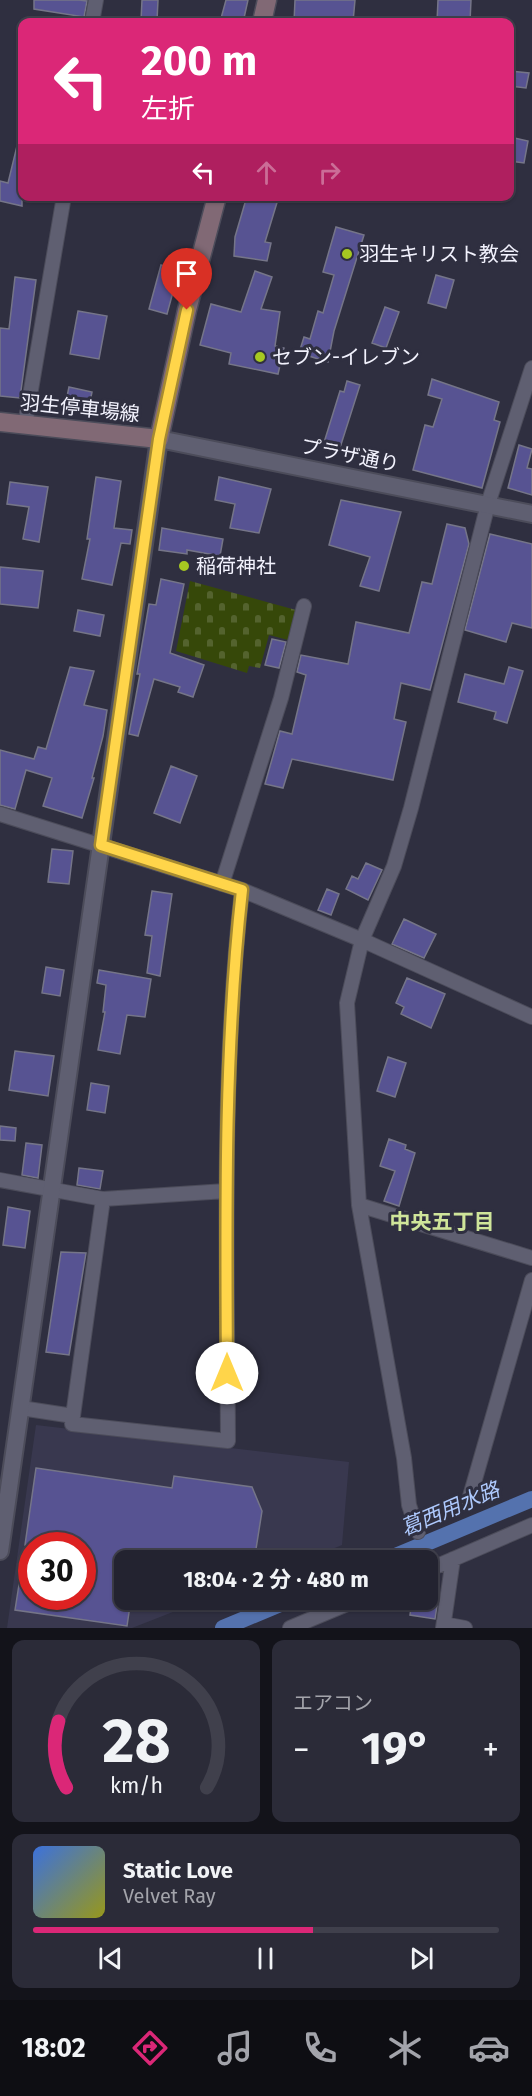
<!DOCTYPE html>
<html lang="ja">
<meta charset="utf-8">
<style>
body{margin:0;font-family:"Fira Sans","Noto Sans JP",sans-serif;background:#2b2b38;color:#f1f3f6;height:100vh;display:flex;flex-direction:column;font-size:22px;white-space:nowrap}
*{box-sizing:border-box;margin:0}
p{font-size:20px;color:#a3a4ab}
.icon{flex:none;width:33px;height:33px;fill:none;stroke:currentColor;stroke-width:2;stroke-linecap:round;stroke-linejoin:round}
.map{position:relative;height:1628px;overflow:hidden}
.drawer{display:flex;flex-direction:column;gap:12px;padding:12px;background:#13131a;flex:1}
.drawer>*{flex:none}
.hud{position:absolute;left:18px;top:18px;width:496px;height:183px;border-radius:12px;box-shadow:0 2px 4px #0004,0 0 0 2px #40404c;background:#db2777;color:#fff;overflow:hidden}
.speed{position:absolute;left:18px;top:1532px;display:flex;gap:12px;font-size:30px;font-weight:700;text-align:center}
.speed>*{display:grid;place-content:center;width:78px;height:78px;border-radius:50%;background:#232330;box-shadow:0 2px 4px #0004,0 0 0 2px #40404c;line-height:1}
.speed .limit{border:9px solid #d22;background:#fff;color:#111}
.pin{position:absolute;display:grid;place-items:center;width:51px;height:51px;color:#fff;margin:-62px -26px;border-radius:50% 50% 50% 0;rotate:-45deg;box-shadow:0 0 6px #0007}
.pin .icon{rotate:45deg}
.me{position:absolute;width:66px;margin:-33px;rotate:0deg;stroke-linejoin:round;filter:drop-shadow(0 0 4px #0008)}
.turn{display:flex;align-items:center;gap:21px;height:126px;padding:0 24px;font-size:27px}
.turn .icon{width:78px;height:78px;stroke-width:2.5}
.turn b{display:block;font-size:42px;line-height:51px}
.lanes{display:flex;align-items:center;height:57px;padding:0 24px;background:#0003;justify-content:center;gap:30px;direction:ltr}
.lanes .off{opacity:.35}
.big{font-size:45px;font-weight:700;line-height:1.1}
.drawer .widget{flex:1;display:flex;flex-direction:column;justify-content:center;gap:9px;min-width:0;padding:0 21px;border-radius:12px;background:#2b2b38}
.drawer .dial{align-items:center;gap:0}
.dial svg{height:156px;overflow:visible;fill:none;stroke:#40404c;stroke-width:7;stroke-linecap:round;text-anchor:middle}
.dial text{fill:#f1f3f6;stroke:none}
.song{display:flex;align-items:center;gap:18px}
.cover{width:72px;height:72px;border-radius:9px;background:linear-gradient(135deg,hsl(220 70% 55%),hsl(60 70% 35%))}
.played{height:6px;border-radius:3px;background:linear-gradient(90deg,#db2777 60%,#40404c 60%)}
.keys{display:flex;justify-content:space-around;direction:ltr}
.heat{display:flex;justify-content:space-between;align-items:center;font-size:33px;direction:ltr}
.drawer .tiles{flex:1;display:grid;gap:12px;grid-template-columns:1fr 1fr}
.widget:last-child{grid-column:span 2}
.trip{position:absolute;left:114px;top:1550px;width:324px;height:60px;border-radius:12px;background:#232330;box-shadow:0 2px 4px #0004,0 0 0 2px #40404c;font-weight:700;line-height:60px;text-align:center}
.menu{display:flex;height:96px;justify-content:space-around;align-items:center;background:#0e0e13;color:#a3a4ab}
.menu .icon{width:42px;height:42px}
.menu .selected{color:#db2777}
.menu b{font-size:27px;color:#f1f3f6}
.map>svg:first-child{display:block}
</style>
<div class="map">
<svg width="532" height="1628" viewBox="0 0 532 1628">
<defs>
<pattern id="cemetery-stones" width="16" height="16" patternUnits="userSpaceOnUse" patternTransform="scale(1.5)"><rect width="16" height="16" fill="#364809"/><path d="M2 7V4a2 2 0 0 1 4 0v3zM10 15v-3a2 2 0 0 1 4 0v3z" fill="#54632e"/></pattern>
</defs>
<rect width="100%" height="100%" fill="#2f2f40"/>
<path fill="#39384f" fill-rule="evenodd" d="M36 1425 349 1462 342 1545 305 1560H124V1599H206L132 1628H7ZM32 1545H82V1596H32Z"/>
<path fill="url(#cemetery-stones)" d="M190 581 296 610 288 640 269 635 260 668 249 666 247 673 176 651Z"/>
<g fill="none" stroke-linecap="round" stroke-linejoin="round">
<path stroke="#5472ae" stroke-width="16" d="M386 1560 532 1499
M223 1628 292 1599"/>
</g>
<path fill="#575392" stroke="#757588" stroke-width="1.5" d="M34 0H79L87 1 84 17 34 9Z
M142 0H158L157 21H141Z
M226 0H248L244 18 240 17 238 22H220Z
M295 0H355L353 22H294Z
M438 0H471L470 22H437Z
M510 71 529 73 526 88 510 86Z
M510 137 528 141 524 163 510 161Z
M17 146H22V206L0 201V181L8 183Z
M247 196H279L265 242 271 243 267 261 234 256 235 237Z
M336 227 364 235 334 331 328 362 299 353 304 337 310 339 318 311 323 313 334 275 323 272Z
M161 265 179 270 167 314 149 309Z
M255 271 272 277 261 309 280 312 275 346 284 348 278 374 229 364 231 353 200 345 211 304 241 312Z
M436 275 454 280 446 308 428 303Z
M15 277 36 280 20 398 0 396V328L9 329Z
M385 307 399 312 386 348 372 343Z
M78 311 107 316 99 359 70 354Z
M432 379 499 402 494 420 500 422 482 488 413 470 425 425 433 427 442 399 428 395Z
M347 381 360 385 338 454 322 449 340 391 344 392Z
M69 387 92 392 88 411 65 406Z
M519 445 532 449 527 468 532 469V495L508 488Z
M96 477 121 481 114 528 132 530 130 544 121 543 112 585 82 579 90 539H87Z
M219 477 271 489 259 533 230 528 235 504 215 500Z
M10 482 48 487 39 542 23 539 29 507 7 504Z
M341 500 401 512 379 591 360 586 370 557 329 545Z
M447 524 465 528 469 544 430 690 401 683 394 719 406 722 393 780 292 759 283 788 265 784 280 731 292 734 306 675 297 672 301 655 348 664 356 622 409 633 422 582 432 584Z
M162 528 223 539 220 556 187 550V554L159 550Z
M490 534 532 544V628L512 623 506 642 465 630Z
M0 567 43 571 38 608 0 604Z
M161 579 184 584 170 653 204 665 193 697 178 692 180 687 154 679 138 736 129 734 140 674H137L149 604 156 605Z
M78 610 104 615 100 636 74 631Z
M272 639 286 642 279 668 265 665Z
M70 667 94 671 84 705 107 710 103 736 92 778H94L82 818 43 806 52 778 26 770 15 809 0 805V750L34 759 38 747 46 749Z
M509 667 523 671 507 723 494 719 496 712 458 702 465 674 504 684Z
M171 766 197 776 180 823 154 813Z
M52 849 73 851 69 884 48 882Z
M366 863 382 870 368 900 346 889 352 876 358 879Z
M327 889 339 894 331 915 318 910Z
M152 891 172 894 160 976 147 973 152 936 145 935Z
M404 919 436 934 424 958 392 944Z
M46 967 64 970 60 996 42 993Z
M99 970 151 979 145 1017 127 1015 120 1054 98 1050 105 1012H103L106 985 97 983Z
M407 978 445 994 431 1028 401 1014 404 1007 396 1003Z
M15 1051 54 1056 48 1096 9 1090Z
M388 1057 406 1063 395 1097 377 1091Z
M91 1083 109 1086 105 1113 87 1110Z
M0 1126 16 1128 15 1141 0 1140Z
M389 1139 406 1145 405 1149 415 1153 399 1206 384 1201 395 1171 380 1166Z
M26 1143 42 1145 38 1178 22 1175Z
M79 1168 103 1171 100 1189 77 1185Z
M8 1207 30 1211 25 1248 3 1245Z
M61 1252 86 1253 69 1355 46 1352Z
M36 1468 172 1488 174 1476 252 1487 262 1511 256 1549 229 1560H124V1599H131L127 1626 15 1610 24 1553 32 1554V1596H82V1545H25Z
M412 1599H438L435 1619 410 1615Z"/>
<g fill="none" stroke-linecap="round" stroke-linejoin="round">
<g stroke="#4c4c5a" stroke-width="16">
<path id="minor" d="M92 22 96 0
M25 425 64 196
M0 814 242 890 362 940 532 1017
M222 884 281 698 304 606
M0 1180 103 1199 226 1191
M359 1205 532 1258
M21 1408 73 1416 103 1199
M73 1416 72 1424 228 1441C227 1257 221 1073 242 890
M469 1500 532 1280
M418 1532 409 1505 404 1458 359 1205 347 1003 362 940 394 866 411 808 488 504 532 368
M428 1570 532 1525
M444 1624 465 1628
M290 1628 359 1599
M443 1628 453 1559"/>
</g>
<g stroke="#4c4c5a" stroke-width="20">
<path id="tertiary" d="M0 1551 159 439 532 514"/>
</g>
<g stroke="#4c4c5a" stroke-width="21">
<path id="secondary" d="M262 22 267 0
M0 422 159 439 187 310 217 196"/>
</g>
<use href="#minor" stroke="#5f5f71" stroke-width="14"/>
<use href="#tertiary" stroke="#5f5f71" stroke-width="16"/>
<use href="#secondary" stroke="#816975" stroke-width="18"/>
</g>
<g fill="none" stroke-linecap="round" stroke-linejoin="round">
<g stroke="#a68a30" stroke-width="15">
<path id="route" d="M187 310 159 439 101 845 242 890C224 1050 226 1212 227 1373"/>
</g>
<use href="#route" stroke="#ffd54a" stroke-width="10"/>
</g>
<g fill="#a6c821" stroke="#2f2f40" stroke-width="2">
<circle cx="347" cy="254" r="6"/>
<circle cx="260" cy="357" r="6"/>
<circle cx="184" cy="566" r="6"/>
</g>
<g text-anchor="middle" stroke-width="6" stroke-linejoin="round" paint-order="stroke">
<g font-size="20" fill="#f2f2fd" stroke="#2f2f40" text-anchor="start">
<text x="359" y="261">羽生キリスト教会</text>
<text x="272" y="364">セブン-イレブン</text>
<text x="196" y="573">稲荷神社</text>
</g>
<g font-size="20" fill="#f2f2fd" stroke="#2f2f40">
<text transform="translate(80 408) rotate(6)" y="7">羽生停車場線</text>
<text transform="translate(350 455) rotate(11)" y="7">プラザ通り</text>
</g>
<g font-size="21" font-weight="bold" fill="#cfe59a" stroke="#2f2f40">
<text x="442" y="1229">中央五丁目</text>
</g>
<g font-size="21" font-style="italic" fill="#aec9fd" stroke="#2f2f40">
<text transform="translate(450 1509) rotate(-23)" y="7">葛西用水路</text>
</g>
</g>
</svg>
<div class="speed"><div class="limit">30</div></div>
<div class="pin" style="left:187px;top:310px;background:#d93025"><svg class="icon" aria-label="arrive" viewBox="0 0 24 24"><path d="M6 21V4h12l-3 4 3 4H6"/></svg></div>
<svg class="me" style="left:227px;top:1373px" viewBox="-20 -20 40 40"><circle r="19" fill="#fff"/><path d="M0-13L10 11 0 6-10 11z" fill="#ffd54a"/></svg>
<div class="trip">18:04 · 2 分 · 480 m</div>
<div class="hud">
<div class="turn"><svg class="icon" aria-label="left" viewBox="0 0 24 24"><path d="M17 20v-9H6M10 6l-5 5 5 5"/></svg><div><b>200 m</b>左折</div></div>
<div class="lanes"><svg class="icon" aria-label="left" viewBox="0 0 24 24"><path d="M17 20v-9H6M10 6l-5 5 5 5"/></svg><svg class="icon off" aria-label="ahead" viewBox="0 0 24 24"><path d="M12 20V5M6 11l6-6 6 6"/></svg><svg class="icon off" aria-label="right" viewBox="0 0 24 24"><path d="M7 20v-9h11M14 6l5 5-5 5"/></svg></div>
</div>
</div>
<section class="drawer">
<div class="tiles">
<div class="widget dial"><svg viewBox="0 0 100 80">
<path d="M14 69A42 42 0 1 1 86 69"/>
<path d="M14 69A42 42 0 0 1 10 35" stroke="#db2777"/>
<text x="50" y="56" font-size="32" font-weight="700">28</text>
<text x="50" y="72" font-size="11">km/h</text>
</svg></div>
<div class="widget"><p>エアコン</p>
<div class="heat"><a>−</a><b class="big">19°</b><a>+</a></div>
</div>
<div class="widget">
<div class="song"><i class="cover"></i><div><b>Static Love</b><p>Velvet Ray</p></div></div>
<div class="played"></div>
<div class="keys"><svg class="icon" aria-label="previous" viewBox="0 0 24 24"><path d="M18 5L8 12l10 7zM5 5v14"/></svg><svg class="icon" aria-label="pause" viewBox="0 0 24 24"><path d="M8 5v14M16 5v14"/></svg><svg class="icon" aria-label="next" viewBox="0 0 24 24"><path d="M6 5l10 7-10 7zM19 5v14"/></svg></div>
</div>
</div>
</section>
<nav class="menu">
<b>18:02</b>
<svg class="icon selected" aria-label="directions" viewBox="0 0 24 24"><path d="M12 3l9 9-9 9-9-9zM9 14v-3h6M13 9l2 2-2 2"/></svg>
<svg class="icon" aria-label="music" viewBox="0 0 24 24"><path d="M9 18V5l10-2v13"/><circle cx="6" cy="18" r="3"/><circle cx="16" cy="16" r="3"/></svg>
<svg class="icon" aria-label="phone" viewBox="0 0 24 24"><path d="M5 4h4l2 5-3 2q2 4 5 5l2-3 5 2v4C11 20 4 13 5 4z"/></svg>
<svg class="icon" aria-label="climate" viewBox="0 0 24 24"><path d="M12 3v18M4 7l16 10M4 17L20 7"/></svg>
<svg class="icon" aria-label="car" viewBox="0 0 24 24"><path d="M5 17H2v-5l4-1 3-4h7l3 4 3 1v5h-3M9 17h6M6 11h13"/><circle cx="7" cy="17" r="2"/><circle cx="17" cy="17" r="2"/></svg>
</nav>
